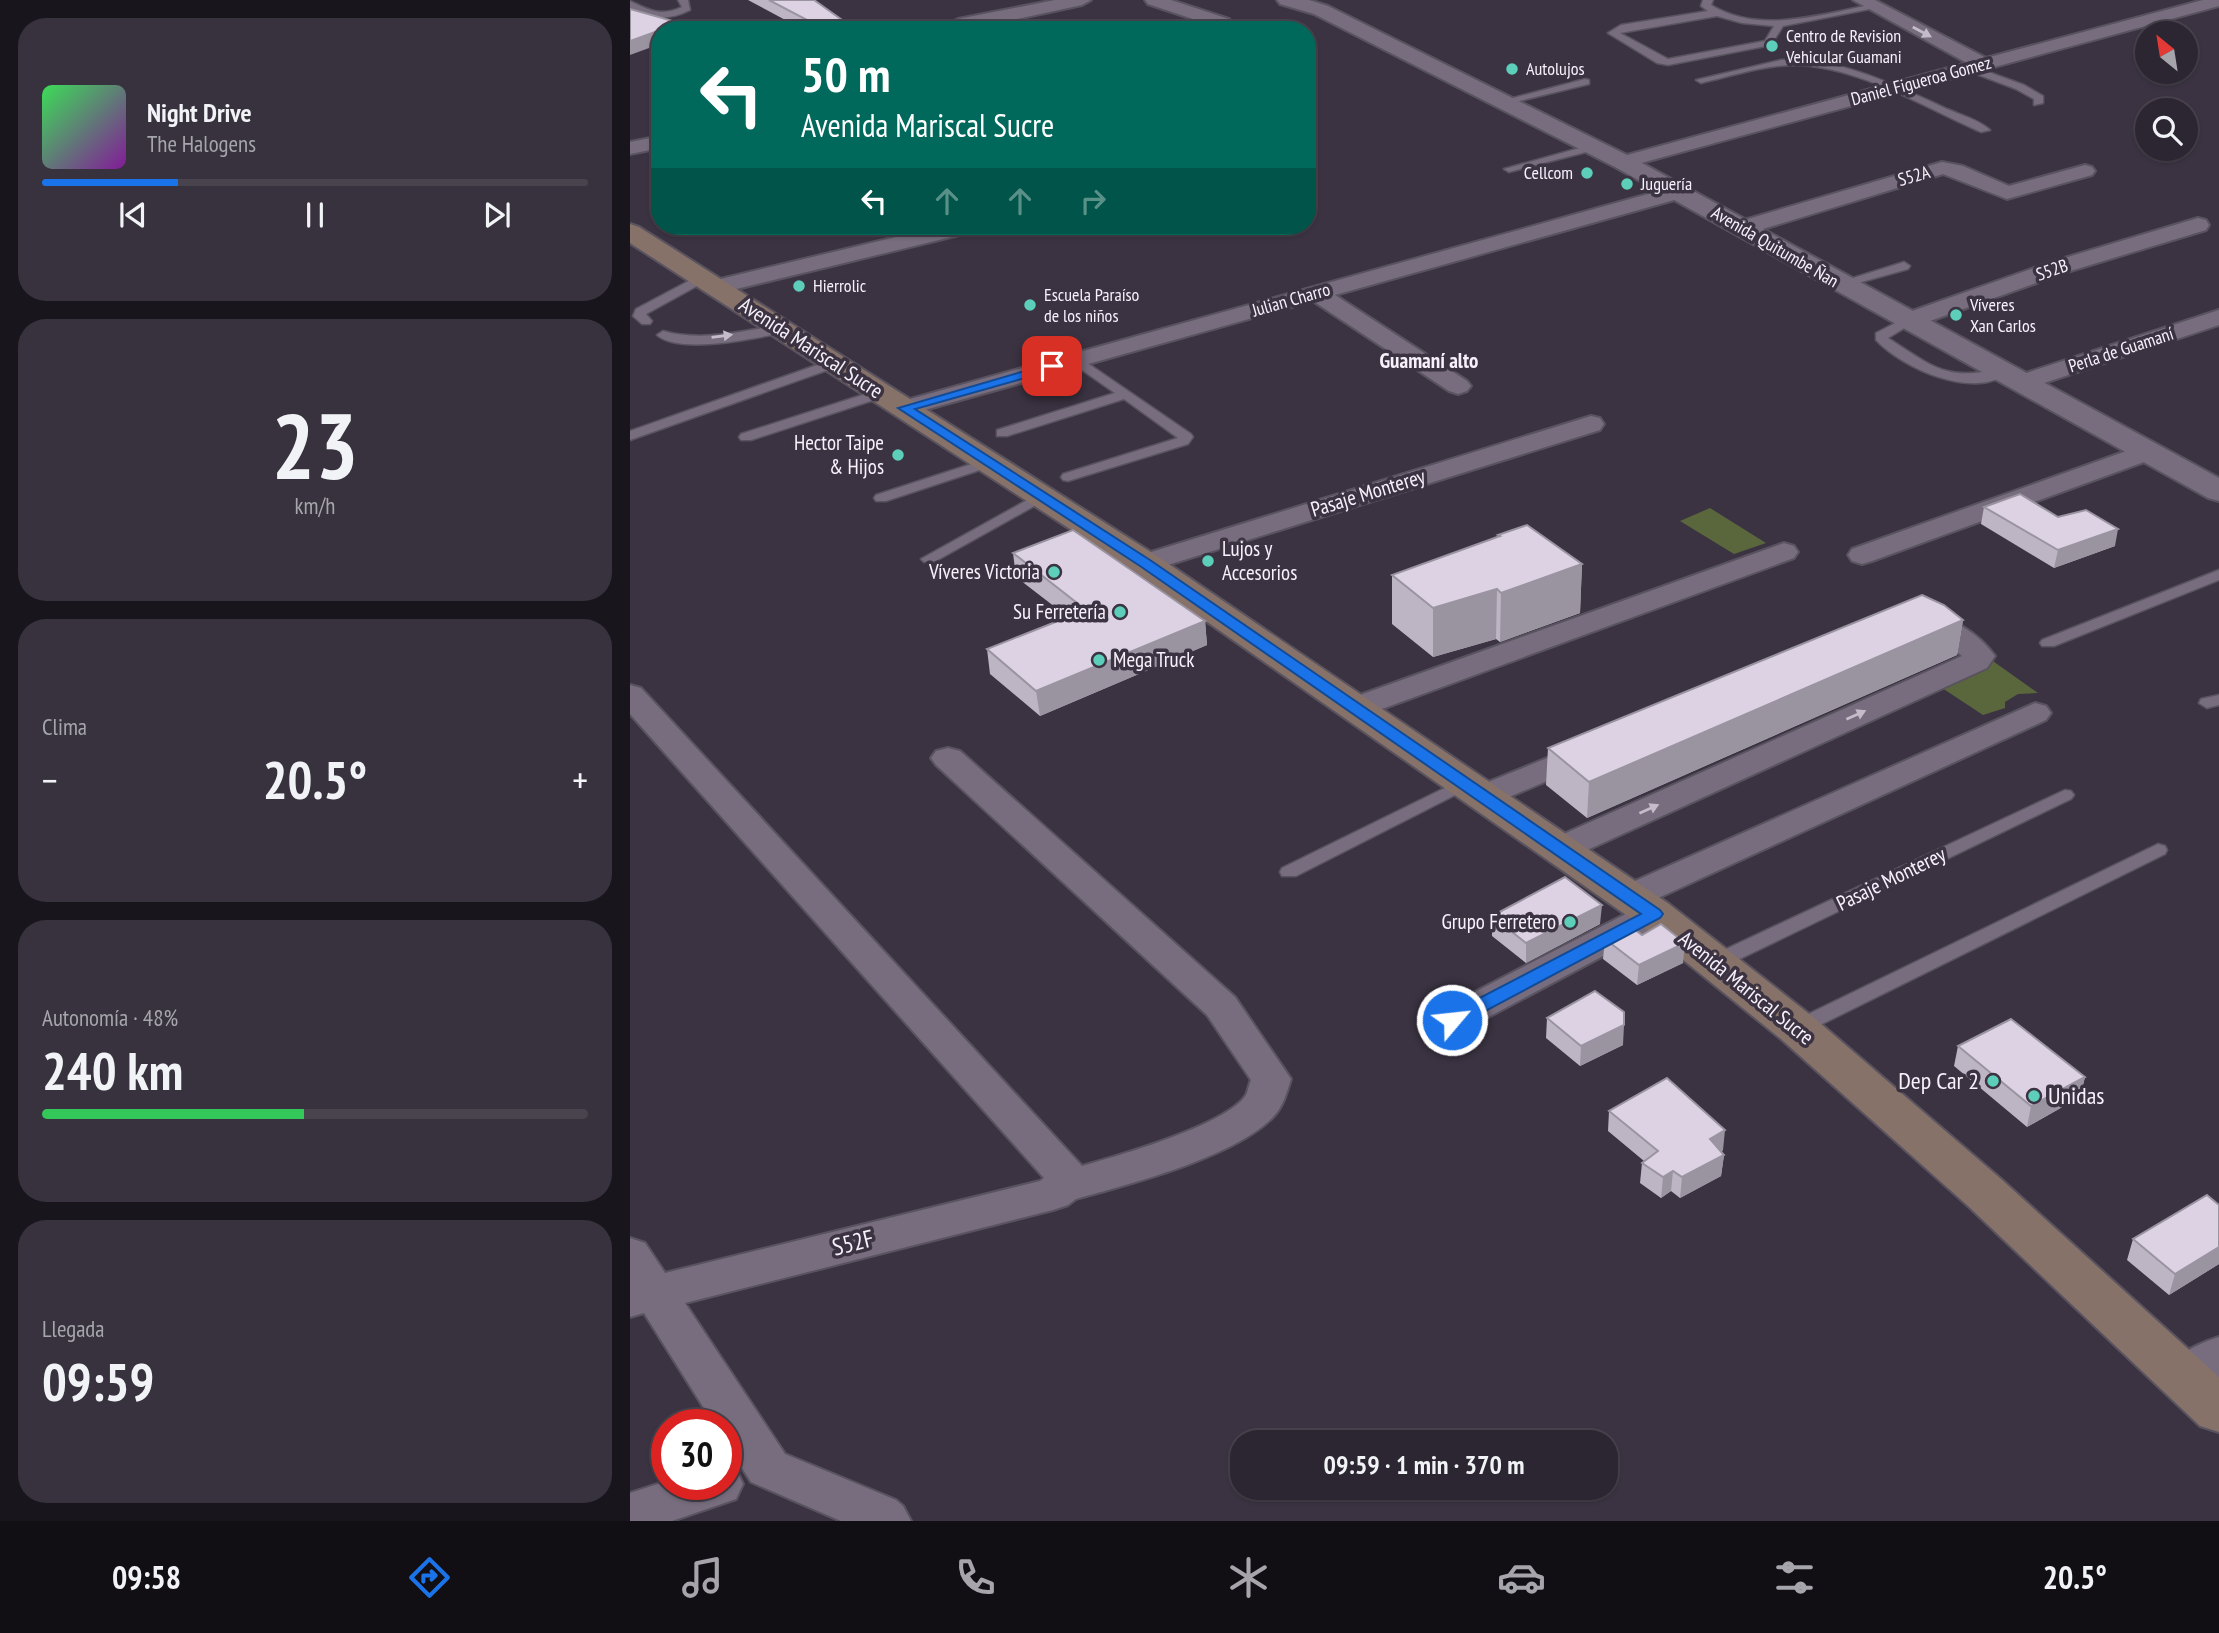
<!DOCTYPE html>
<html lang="es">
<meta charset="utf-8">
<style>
body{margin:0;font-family:"PT Sans Narrow",sans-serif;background:#38323e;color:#f1f3f6;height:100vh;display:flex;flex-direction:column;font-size:26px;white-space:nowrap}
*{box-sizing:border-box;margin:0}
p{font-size:23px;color:#a6a5ac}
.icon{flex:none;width:38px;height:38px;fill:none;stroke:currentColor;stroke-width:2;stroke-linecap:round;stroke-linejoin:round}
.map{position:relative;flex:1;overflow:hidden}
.drawer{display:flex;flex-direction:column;gap:18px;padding:18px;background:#18151c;width:630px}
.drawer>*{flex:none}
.guide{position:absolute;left:21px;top:21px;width:665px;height:214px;border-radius:28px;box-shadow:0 2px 5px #0004,0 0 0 2px #48434d;background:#00695c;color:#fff;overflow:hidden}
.needle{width:46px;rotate:330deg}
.fabs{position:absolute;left:1505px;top:21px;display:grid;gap:14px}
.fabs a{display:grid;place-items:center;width:63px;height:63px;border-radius:50%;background:#2c2632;box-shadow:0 2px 5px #0004,0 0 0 2px #48434d;font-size:35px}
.speed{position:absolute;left:21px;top:1409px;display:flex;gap:14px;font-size:35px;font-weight:700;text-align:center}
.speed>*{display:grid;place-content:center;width:91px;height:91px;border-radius:50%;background:#2c2632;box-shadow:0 2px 5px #0004,0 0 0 2px #48434d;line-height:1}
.speed .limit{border:10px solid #d22;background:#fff;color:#111}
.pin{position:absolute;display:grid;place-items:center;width:60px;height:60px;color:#fff;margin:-30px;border-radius:14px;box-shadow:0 4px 10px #0006}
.me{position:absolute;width:77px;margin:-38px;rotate:62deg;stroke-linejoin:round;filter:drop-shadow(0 0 5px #0008)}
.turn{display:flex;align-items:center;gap:24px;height:147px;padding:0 35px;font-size:32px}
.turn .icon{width:91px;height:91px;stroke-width:2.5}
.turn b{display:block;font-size:49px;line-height:60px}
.lanes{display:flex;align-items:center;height:66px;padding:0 35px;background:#0003;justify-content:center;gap:35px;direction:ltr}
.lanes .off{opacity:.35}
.big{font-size:52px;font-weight:800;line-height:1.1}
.drawer .widget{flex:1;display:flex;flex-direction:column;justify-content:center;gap:10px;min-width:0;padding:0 24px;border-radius:28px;background:#38323e}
.drawer .dial{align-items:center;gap:0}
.dial b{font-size:91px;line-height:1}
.song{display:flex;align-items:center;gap:21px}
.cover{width:84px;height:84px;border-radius:10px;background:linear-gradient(135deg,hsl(130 70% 55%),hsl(290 70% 35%))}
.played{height:7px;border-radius:4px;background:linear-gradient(90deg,#1a73e8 25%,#48434d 25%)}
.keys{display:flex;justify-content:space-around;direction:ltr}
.heat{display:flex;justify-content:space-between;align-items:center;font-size:38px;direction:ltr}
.charge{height:10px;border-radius:5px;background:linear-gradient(90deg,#34c759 48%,#48434d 0)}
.trip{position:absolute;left:600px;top:1430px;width:388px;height:70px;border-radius:28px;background:#2c2632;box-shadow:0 2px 5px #0004,0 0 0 2px #48434d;font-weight:800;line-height:70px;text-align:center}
.tabs{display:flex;height:112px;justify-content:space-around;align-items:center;background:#120f14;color:#a6a5ac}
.tabs .icon{width:49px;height:49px}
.tabs .active{color:#1a73e8}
.tabs b{font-size:32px;color:#f1f3f6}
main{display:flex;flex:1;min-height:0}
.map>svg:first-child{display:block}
</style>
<main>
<section class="drawer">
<div class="widget">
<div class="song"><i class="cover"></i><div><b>Night Drive</b><p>The Halogens</p></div></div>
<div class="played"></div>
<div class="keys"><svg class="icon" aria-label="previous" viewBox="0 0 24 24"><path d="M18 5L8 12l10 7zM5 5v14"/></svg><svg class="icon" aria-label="pause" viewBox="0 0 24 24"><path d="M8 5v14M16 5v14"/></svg><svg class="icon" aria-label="next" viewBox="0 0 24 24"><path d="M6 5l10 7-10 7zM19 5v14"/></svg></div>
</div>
<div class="widget dial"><b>23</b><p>km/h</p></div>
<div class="widget"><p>Clima</p>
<div class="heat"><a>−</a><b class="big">20.5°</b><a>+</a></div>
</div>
<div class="widget"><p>Autonomía · 48%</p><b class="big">240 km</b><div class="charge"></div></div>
<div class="widget"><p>Llegada</p><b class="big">09:59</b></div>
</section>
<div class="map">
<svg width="1589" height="1521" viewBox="0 0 1589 1521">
<rect width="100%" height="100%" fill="#3b3342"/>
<path fill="#5a673d" d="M1080 508 1136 543 1104 554 1050 521Z
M1360 659 1408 693 1388 694 1375 702V708L1353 715 1306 684Z"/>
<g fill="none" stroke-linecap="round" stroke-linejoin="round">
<g stroke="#59535f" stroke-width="3">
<path id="service" d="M48 0H58L60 10C40 20 20 21 0 8V1C19 10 31 17 52 7Z
M1073 0H1083L1081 5C1130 35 1192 14 1245 4L1250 7 1153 26 1141 45 1038 65 1027 63 978 33 991 25 1078 11 1071 6ZM1087 16 1112 23 1144 26 1135 41 1038 59 990 33Z
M1151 60C1209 57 1265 85 1317 109 1331 115 1349 120 1360 130L1351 132C1296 108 1227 66 1166 65 1134 65 1102 76 1071 83L1066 80Z
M1339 65 1394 85 1413 96V103L1404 105V99L1386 89 1336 70 1334 68Z
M955 79 959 80V84L873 105 868 102Z
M964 144 968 145V149L879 172 874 169Z
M1274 262 1280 266 1278 269 1210 288 1204 284Z
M72 274 78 278 76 281 16 314 22 321 20 324H12L3 316 6 309Z
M1277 317 1283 321 1281 324 1258 338C1303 367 1317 382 1372 368L1379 372C1345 401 1272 368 1246 340V333Z
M151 325 157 329 156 332C127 338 49 355 27 335L33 331C72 342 112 331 151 325Z
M447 356 561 434 563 437 558 444 438 481 433 480 431 477 433 474 548 438 494 399 377 436H367V430L485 393 442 363 440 360Z
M204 359 209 360V366L0 440V431Z
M251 389 256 390V396L121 440H111L109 437 111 434Z
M360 458 365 459V465L256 501H246L244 498 246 495Z
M410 493 417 497 415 500 304 562H294L291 559Z
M1589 570V580L1424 646H1412L1410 643 1412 640Z
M1589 695V705L1577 708 1569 703 1571 699Z
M835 778 841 779 844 783 841 787 666 876H652L650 872 652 868Z
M1435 790 1441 791 1444 795 1441 799 1093 967H1079L1076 962 1079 957Z
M1528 844 1535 846 1537 850 1535 854 1174 1033H1160L1157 1028 1160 1023Z"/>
</g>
<g stroke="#59535f" stroke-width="4">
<path id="minor" d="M425 0H461L452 5 336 30H317L315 27 328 19Z
M515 0H541L599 19 602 23 599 27H587L518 4Z
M1223 0H1245L1356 58 1573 0H1589V6L1000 166H986L983 162 986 158 1337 63Z
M30 136V148L0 154V142Z
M1312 162 1333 166 1379 186 1455 165 1462 167 1465 171 1462 175 1377 199 1313 174 1120 233H1104L1101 228 1104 223Z
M1047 186 1055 187 1058 192 1055 197 705 295 837 381 841 386 837 391 828 394 819 391 683 301 284 413 275 416 266 413 262 408 266 403Z
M1568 218 1576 220 1579 225 1576 230 1437 272 1286 326 1277 328 1268 326 1265 321 1268 316 1421 262Z
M312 226H349L346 231 86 294 78 292 74 287 78 282Z
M1589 310V325L1402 387 1393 390 1384 387 1380 382 1384 377Z
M961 416 970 418 974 424 970 430 525 569 515 572 505 569 500 563 505 557Z
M1516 444 1525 446 1529 452 1525 458 1242 561 1232 564 1222 561 1218 555 1222 549Z
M1154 543 1164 546 1168 552 1164 558 738 714 727 717 716 714 711 707 716 700Z
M1291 609C1319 616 1348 632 1365 656L1357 668 942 857 930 860 918 857 912 849 918 841 1332 656C1318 643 1284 629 1276 618L1280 612Z
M0 685 11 688 452 1166C487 1156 597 1125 616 1095 618 1091 619 1084 621 1080L577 1015 306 765 301 758 306 751 318 748 330 751 605 997 661 1079C657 1092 653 1107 643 1117 605 1157 500 1184 446 1199L438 1205 423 1210 55 1303 155 1454 266 1500 273 1506 281 1521H211L121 1482 96 1443V1424H84L14 1313 0 1317V1238L15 1243 35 1273 410 1181 414 1178 0 714Z
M1405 703 1416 706 1421 713 1416 720 1013 905 1000 909 987 905 982 897 987 889Z
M959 741 971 744 976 751 971 758 865 803 853 806 841 803 836 796 841 789Z
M1024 902 1037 906 1042 914 1037 922 836 1029 822 1033 808 1029 803 1020 808 1011 1011 906Z
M1589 1337V1378C1569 1391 1560 1398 1537 1390L1530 1377C1541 1356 1567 1344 1589 1337Z
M96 1466 106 1469 113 1484 106 1499 42 1521H0V1493L37 1481V1484H96Z"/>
</g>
<g stroke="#59535f" stroke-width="4">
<path id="tertiary" d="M647 0H679L698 6 1001 157 1589 478V501L1578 498 985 167 684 14 650 4Z"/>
</g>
<g stroke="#59535f" stroke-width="4">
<path id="secondary" d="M0 224 9 227 527 556 1039 904 1183 1017 1371 1179 1589 1377V1432L1570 1426 1337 1205 1151 1039 1009 924 503 570 0 243Z"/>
</g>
<use href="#service" fill="#776d7e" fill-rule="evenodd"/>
<use href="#minor" fill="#776d7e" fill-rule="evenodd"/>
<use href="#tertiary" fill="#776d7e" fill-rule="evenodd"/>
<use href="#secondary" fill="#877269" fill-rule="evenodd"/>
</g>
<path fill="#bdb5c4" d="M118 0H184L216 30H174Z
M1354 507 1428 517 1485 546 1424 568 1351 524Z
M868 535 952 564 950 613 870 642 866 639 803 657 762 624V575L868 537Z
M383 553 575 621 577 645 410 716 360 674 357 649 438 617 386 577Z
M1333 620 1327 655 957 818 916 785 918 748Z
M862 916 970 924 896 963 862 936Z
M975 939 1053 963 1007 985 973 959Z
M917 1018 993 1045 950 1066 916 1038Z
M1328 1046 1455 1077 1450 1097 1397 1127 1324 1066Z
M979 1111 1093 1150 1091 1152 1094 1155 1091 1176 1050 1198 1041 1191 1031 1198 1010 1183 1012 1163 1014 1161 978 1131Z
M1589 1205V1264L1539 1295 1497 1260 1503 1239Z"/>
<path fill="#9a93a0" d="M215 22 216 30H211Z
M50 23 51 30H32Z
M30 30V44L0 55V41Z
M1488 529 1485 546 1424 568 1428 550Z
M952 564 950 613 870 642 871 593Z
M867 589 866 639 803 657V608Z
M1333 620 1327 655 957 818 959 782Z
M575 621 577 645 410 716 406 691Z
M972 905 970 924 896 963V943Z
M1055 943 1053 963 1007 985 1009 965Z
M994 1025 993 1045 950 1066 951 1046Z
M1455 1077 1450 1097 1397 1127 1401 1106Z
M1095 1130 1093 1150 1078 1159 1080 1139Z
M1094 1155 1091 1176 1050 1198 1052 1177Z
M1043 1171 1041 1191 1031 1198 1033 1177Z
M1589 1247V1264L1539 1295 1545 1274Z"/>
<path fill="#dcd2e4" stroke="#9a93a0" stroke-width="2" d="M139 0H184L215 22 211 30H196Z
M0 9 50 23 0 41Z
M1390 494 1428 517 1456 510 1488 529 1428 550 1354 507Z
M897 525 952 564 871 593 867 589 803 608 762 575 870 536 868 535Z
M443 530 575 621 406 691 357 649 456 610 383 553Z
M1292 595 1314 605 1333 620 959 782 918 748Z
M935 877 972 905 896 943 862 916Z
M1031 924 1055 943 1009 965 975 939 1000 926 1012 935Z
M965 991 994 1012V1025L951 1046 917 1018Z
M1381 1019 1455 1077 1401 1106 1328 1046Z
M1037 1078 1095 1130 1080 1139 1094 1155 1052 1177 1043 1171 1033 1177 1012 1163 1028 1151 979 1111Z
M1577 1195 1589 1205V1247L1545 1274 1503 1239Z"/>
<defs><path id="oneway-solid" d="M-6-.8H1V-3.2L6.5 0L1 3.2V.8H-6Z" transform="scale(1.75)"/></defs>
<g fill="#c4bcc9">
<use href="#oneway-solid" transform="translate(1292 32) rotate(28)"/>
<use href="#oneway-solid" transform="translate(92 336) rotate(-7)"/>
<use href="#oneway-solid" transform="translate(1226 715) rotate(-24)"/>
<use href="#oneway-solid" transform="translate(1019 809) rotate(-24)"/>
</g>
<path fill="#1a73e8" stroke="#114b97" stroke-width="2" d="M422 363 427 364V369L285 409 520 560 1030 910 1033 914 1030 918 829 1025H815L813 1020 815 1016 1011 914 510 566 268 408Z"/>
<g fill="#5cceba" stroke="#3b3342" stroke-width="2.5">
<circle cx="1142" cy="46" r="7"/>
<circle cx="882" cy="69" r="7"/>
<circle cx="957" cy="173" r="7"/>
<circle cx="997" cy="184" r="7"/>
<circle cx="169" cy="286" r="7"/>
<circle cx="400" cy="305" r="7"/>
<circle cx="1326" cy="315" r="7"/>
<circle cx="268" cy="455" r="7"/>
<circle cx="578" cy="561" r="7"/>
<circle cx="424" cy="572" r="7"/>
<circle cx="490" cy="612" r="7"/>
<circle cx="469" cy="660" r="7"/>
<circle cx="940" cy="922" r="7"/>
<circle cx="1363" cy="1081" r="7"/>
<circle cx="1404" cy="1096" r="7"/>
</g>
<g text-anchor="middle" stroke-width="7" stroke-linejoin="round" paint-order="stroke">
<g font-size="18" fill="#f7f1fb" stroke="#3b3342" text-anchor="start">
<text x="1156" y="42">Centro de Revision<tspan x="1156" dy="21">Vehicular Guamani</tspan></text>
<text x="896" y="75">Autolujos</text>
<text x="943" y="179" text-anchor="end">Cellcom</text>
<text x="1011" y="190">Juguería</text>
<text x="183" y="292">Hierrolic</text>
<text x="414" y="301">Escuela Paraíso<tspan x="414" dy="21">de los niños</tspan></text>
<text x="1340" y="311">Víveres<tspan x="1340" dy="21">Xan Carlos</tspan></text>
</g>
<g font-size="18" fill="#f7f1fb" stroke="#3b3342">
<text transform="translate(1291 81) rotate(-15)" y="6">Daniel Figueroa Gomez</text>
<text transform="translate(1284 176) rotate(-16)" y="6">S52A</text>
<text transform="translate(1145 247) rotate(30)" y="6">Avenida Quitumbe Ñan</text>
<text transform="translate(1422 270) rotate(-19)" y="6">S52B</text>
<text transform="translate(661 300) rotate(-16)" y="6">Julian Charro</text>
<text transform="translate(1491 350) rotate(-18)" y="6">Perla de Guamaní</text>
</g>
<g font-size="21" fill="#f7f1fb" stroke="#3b3342">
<text transform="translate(181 348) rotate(33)" y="7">Avenida Mariscal Sucre</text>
<text transform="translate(738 493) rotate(-17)" y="7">Pasaje Monterey</text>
<text transform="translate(1261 879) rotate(-26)" y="7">Pasaje Monterey</text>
<text transform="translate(1116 988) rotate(39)" y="7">Avenida Mariscal Sucre</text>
</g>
<g font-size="21" font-weight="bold" fill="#f7f1fb" stroke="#3b3342">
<text x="799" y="368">Guamaní alto</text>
</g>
<g font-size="21" fill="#f7f1fb" stroke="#3b3342" text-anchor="end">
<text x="254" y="450">Hector Taipe<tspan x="254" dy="24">&amp; Hijos</tspan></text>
<text x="592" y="556" text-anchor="start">Lujos y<tspan x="592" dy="24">Accesorios</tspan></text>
<text x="410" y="579">Víveres Victoria</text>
<text x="476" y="619">Su Ferretería</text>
<text x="483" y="667" text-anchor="start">Mega Truck</text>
<text x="926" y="929">Grupo Ferretero</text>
</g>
<g font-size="24" fill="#f7f1fb" stroke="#3b3342" text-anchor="end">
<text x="1349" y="1089">Dep Car 2</text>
<text x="1418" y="1104" text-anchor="start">Unidas</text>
</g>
<g font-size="24" fill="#f7f1fb" stroke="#3b3342">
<text transform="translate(223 1243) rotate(-14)" y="8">S52F</text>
</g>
</g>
</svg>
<div class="fabs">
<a><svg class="needle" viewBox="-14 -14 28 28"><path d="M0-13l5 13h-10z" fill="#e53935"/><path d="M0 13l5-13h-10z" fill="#a6a5ac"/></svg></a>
<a><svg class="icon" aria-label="search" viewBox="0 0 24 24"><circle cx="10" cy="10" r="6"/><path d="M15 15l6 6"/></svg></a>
</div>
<div class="speed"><div class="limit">30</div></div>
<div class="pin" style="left:422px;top:366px;background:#d93025"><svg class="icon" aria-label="arrive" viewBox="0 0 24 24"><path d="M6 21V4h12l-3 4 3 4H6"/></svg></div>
<svg class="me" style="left:822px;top:1020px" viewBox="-20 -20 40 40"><circle r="17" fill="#1a73e8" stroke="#fff" stroke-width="3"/><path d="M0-11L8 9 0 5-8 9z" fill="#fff"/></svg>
<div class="trip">09:59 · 1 min · 370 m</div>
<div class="guide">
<div class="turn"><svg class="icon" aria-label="left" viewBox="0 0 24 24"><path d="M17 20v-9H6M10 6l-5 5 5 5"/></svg><div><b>50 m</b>Avenida Mariscal Sucre</div></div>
<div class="lanes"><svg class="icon" aria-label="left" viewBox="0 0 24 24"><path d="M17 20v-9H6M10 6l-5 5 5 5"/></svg><svg class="icon off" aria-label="ahead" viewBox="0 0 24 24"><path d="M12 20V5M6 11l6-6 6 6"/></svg><svg class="icon off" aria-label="ahead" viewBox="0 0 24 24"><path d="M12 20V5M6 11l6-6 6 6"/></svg><svg class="icon off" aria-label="right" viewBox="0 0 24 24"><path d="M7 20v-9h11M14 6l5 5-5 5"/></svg></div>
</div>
</div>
</main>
<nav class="tabs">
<b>09:58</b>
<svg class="icon active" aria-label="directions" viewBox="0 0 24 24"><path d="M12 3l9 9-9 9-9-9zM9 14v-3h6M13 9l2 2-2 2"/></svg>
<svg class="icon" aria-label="music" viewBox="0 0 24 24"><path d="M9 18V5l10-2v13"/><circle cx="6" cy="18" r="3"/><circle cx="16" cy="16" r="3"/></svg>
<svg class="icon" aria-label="phone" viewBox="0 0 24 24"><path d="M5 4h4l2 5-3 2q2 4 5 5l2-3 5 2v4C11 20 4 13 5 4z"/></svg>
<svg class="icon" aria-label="climate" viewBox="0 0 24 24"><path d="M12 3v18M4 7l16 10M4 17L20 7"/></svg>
<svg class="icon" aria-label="car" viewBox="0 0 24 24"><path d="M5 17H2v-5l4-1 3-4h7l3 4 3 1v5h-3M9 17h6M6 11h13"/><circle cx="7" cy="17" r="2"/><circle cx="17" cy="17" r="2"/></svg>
<svg class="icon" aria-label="filters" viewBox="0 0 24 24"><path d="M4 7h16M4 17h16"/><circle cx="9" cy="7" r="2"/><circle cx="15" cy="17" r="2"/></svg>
<b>20.5°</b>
</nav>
